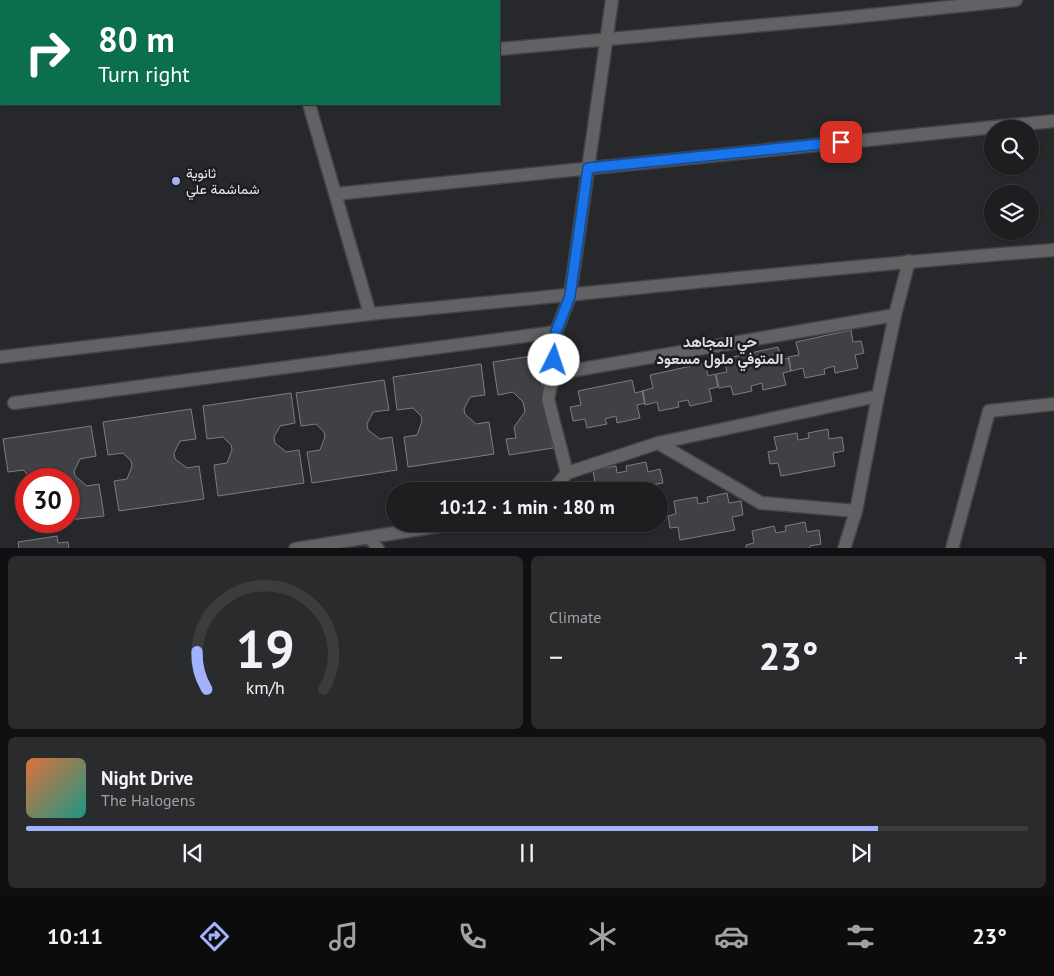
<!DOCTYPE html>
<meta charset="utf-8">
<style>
body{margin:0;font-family:"PT Sans",Vazirmatn,sans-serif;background:#2a2b2d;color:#f1f3f6;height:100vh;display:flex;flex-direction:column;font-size:19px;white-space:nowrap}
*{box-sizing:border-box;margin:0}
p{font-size:16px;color:#a0a2a5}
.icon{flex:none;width:28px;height:28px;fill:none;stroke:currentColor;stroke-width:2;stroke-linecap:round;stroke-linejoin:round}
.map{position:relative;height:548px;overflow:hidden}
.details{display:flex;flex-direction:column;gap:8px;padding:8px;background:#101012;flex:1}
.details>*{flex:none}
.hud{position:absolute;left:0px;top:0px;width:500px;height:105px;box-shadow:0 1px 4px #0004,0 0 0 1px #3b3c3e;background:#0b6e4f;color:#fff;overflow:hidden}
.fabs{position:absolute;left:984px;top:120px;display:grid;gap:10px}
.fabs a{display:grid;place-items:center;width:55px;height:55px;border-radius:50%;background:#1d1e20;box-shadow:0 1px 4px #0004,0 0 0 1px #3b3c3e;font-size:25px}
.speed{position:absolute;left:15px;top:468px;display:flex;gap:10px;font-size:25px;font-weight:700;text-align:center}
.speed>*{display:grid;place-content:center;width:65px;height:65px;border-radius:50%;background:#1d1e20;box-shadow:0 1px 4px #0004,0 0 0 1px #3b3c3e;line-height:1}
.speed .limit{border:8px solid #d22;background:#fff;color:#111}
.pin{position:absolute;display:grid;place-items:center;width:42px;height:42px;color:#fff;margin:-21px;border-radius:10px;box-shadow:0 2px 8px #0006}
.me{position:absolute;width:55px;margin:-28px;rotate:4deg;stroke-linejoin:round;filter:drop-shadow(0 0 4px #0008)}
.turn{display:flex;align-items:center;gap:18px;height:105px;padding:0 15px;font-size:22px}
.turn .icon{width:65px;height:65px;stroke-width:2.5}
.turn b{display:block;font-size:35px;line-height:42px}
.big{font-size:38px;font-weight:800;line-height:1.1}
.details .card{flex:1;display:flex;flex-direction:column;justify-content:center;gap:8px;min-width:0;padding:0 18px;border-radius:8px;background:#2a2b2d}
.details .dial{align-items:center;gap:0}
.dial svg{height:130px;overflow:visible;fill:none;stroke:#3b3c3e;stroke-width:7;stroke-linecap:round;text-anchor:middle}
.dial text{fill:#f1f3f6;stroke:none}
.song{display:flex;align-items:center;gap:15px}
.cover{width:60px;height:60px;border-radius:8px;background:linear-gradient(135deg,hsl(20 70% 55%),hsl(170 70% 35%))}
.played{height:5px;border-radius:2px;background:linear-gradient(90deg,#a2b2fd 85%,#3b3c3e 85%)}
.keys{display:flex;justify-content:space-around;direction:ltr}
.heat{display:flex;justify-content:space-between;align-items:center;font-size:28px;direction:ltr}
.details .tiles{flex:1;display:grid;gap:8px;grid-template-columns:1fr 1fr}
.card:last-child{grid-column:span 2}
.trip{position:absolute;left:386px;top:482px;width:282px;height:50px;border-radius:25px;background:#1d1e20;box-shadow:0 1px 4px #0004,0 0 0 1px #3b3c3e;font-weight:800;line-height:50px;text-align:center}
.menu{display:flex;height:80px;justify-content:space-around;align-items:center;background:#0c0c0d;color:#a0a2a5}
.menu .icon{width:35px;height:35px}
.menu .selected{color:#a2b2fd}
.menu b{font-size:22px;color:#f1f3f6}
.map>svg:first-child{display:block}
</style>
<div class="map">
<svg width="1054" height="549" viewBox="0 0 1054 549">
<rect width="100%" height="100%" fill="#27282b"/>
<path fill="#404144" stroke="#7c7d81" d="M851 330 853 342 861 341 864 353 855 355 858 368 835 373 834 366 824 369 825 374 805 378 803 368 791 371 788 357 799 355 796 342Z
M778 347 781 360 789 358 791 371 783 373 786 385 763 390 762 383 751 386 752 391 733 395 731 386 719 388 716 374 727 372 724 359Z
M538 355 553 448 509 455 506 439 516 438 514 427 525 412 523 402 513 392 498 395 493 362Z
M705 363 708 376 715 374 718 387 709 389 712 401 690 406 688 400 678 402 679 407 659 411 657 402 645 405 642 391 653 388 650 375Z
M481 364 485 395 470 397 464 409 465 414 476 424 489 422 494 454 408 467 404 437 417 435 422 421 421 416 413 408 397 410 393 377Z
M384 380 389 410 373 412 367 424 368 430 380 439 392 437 397 470 312 483 307 452 320 450 325 437 324 432 316 424 301 426 296 393Z
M632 380 635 393 643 391 645 403 637 405 640 418 617 423 616 416 605 419 607 424 587 428 585 419 573 421 570 407 581 405 578 391Z
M291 393 295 423 280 426 274 437 275 443 286 452 299 450 304 483 218 496 214 465 227 463 232 450 231 445 223 437 207 439 203 406Z
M191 409 196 439 180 441 174 453 175 459 187 468 199 466 204 499 119 511 114 481 127 479 132 466 131 461 123 453 108 455 103 422Z
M91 426 96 456 80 459 74 471 75 476 87 486 99 484 104 516 69 520V479H48V475L31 478 23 470 8 472 3 439Z
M828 429 829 439 842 437 844 451 833 453 835 466 781 476 778 463 770 464 768 452 777 450 774 437 797 433 798 440 809 438 808 433Z
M646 462 648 472 660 469 663 483 651 485 652 491H588L587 485 595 483 593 470 616 466 617 473 627 471 626 466Z
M727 493 729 503 741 501 743 515 732 517 735 530 680 540 678 527 670 528 668 516 676 514 674 501 697 497 698 504 708 502 707 497Z
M805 522 807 532 819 530 821 544 810 546V549H746V545L754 543 752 531 774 526 776 533 786 531 785 526Z
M57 536 58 543 68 542 69 549H19L18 542Z"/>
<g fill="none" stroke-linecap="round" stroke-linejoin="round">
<g stroke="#424346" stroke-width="15">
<path id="minor" d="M280 0V1
M612 0 570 296 556 332 553 374 548 399 567 473 658 443 878 396
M114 1 132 0
M0 9H1
M499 49 842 18 1016 0
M309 104 370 314C598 293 826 267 1054 250
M335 194 1054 121
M0 357 370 314
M553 374 895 315
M14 403 556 332
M658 443 761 503 856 511
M552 491 567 473
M370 537 378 549
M295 549 452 524
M844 549 856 511 878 396 895 315 909 261
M952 549 989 411 1054 404"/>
</g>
<use href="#minor" stroke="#626264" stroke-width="12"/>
</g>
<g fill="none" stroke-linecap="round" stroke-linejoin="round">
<g stroke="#114b97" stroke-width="12">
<path id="route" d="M554 360 556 332 570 296 588 168 841 142"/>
</g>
<use href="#route" stroke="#1a73e8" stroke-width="9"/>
</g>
<circle fill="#a2b2fd" stroke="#1e1e21" stroke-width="2" cx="176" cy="181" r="5"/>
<g text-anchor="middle" stroke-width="5" stroke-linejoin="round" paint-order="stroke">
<g font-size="14" fill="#e7e8ea" stroke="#1e1e21" text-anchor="start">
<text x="186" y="178">ثانوية<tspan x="186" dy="16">شماشمة علي</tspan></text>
</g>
<g font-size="15" font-weight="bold" fill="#dcdde1" stroke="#1e1e21">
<text x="720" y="347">حي المجاهد<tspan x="720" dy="17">المتوفي ملول مسعود</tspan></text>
</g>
</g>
</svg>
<div class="fabs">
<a><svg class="icon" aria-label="search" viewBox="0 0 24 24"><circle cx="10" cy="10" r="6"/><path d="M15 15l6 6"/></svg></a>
<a><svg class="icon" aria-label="layers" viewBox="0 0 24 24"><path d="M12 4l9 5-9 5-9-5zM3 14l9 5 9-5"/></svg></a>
</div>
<div class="speed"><div class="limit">30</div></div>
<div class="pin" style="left:841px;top:142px;background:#d93025"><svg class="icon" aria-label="arrive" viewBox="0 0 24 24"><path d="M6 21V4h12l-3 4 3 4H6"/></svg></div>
<svg class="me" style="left:554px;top:360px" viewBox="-20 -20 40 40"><circle r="19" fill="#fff"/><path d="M0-13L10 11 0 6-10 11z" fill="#1a73e8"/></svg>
<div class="trip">10:12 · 1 min · 180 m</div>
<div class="hud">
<div class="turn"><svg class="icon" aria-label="right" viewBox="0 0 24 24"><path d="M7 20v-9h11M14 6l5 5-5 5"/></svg><div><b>80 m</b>Turn right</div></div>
</div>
</div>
<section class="details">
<div class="tiles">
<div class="card dial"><svg viewBox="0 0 100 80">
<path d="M14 69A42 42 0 1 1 86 69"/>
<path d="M14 69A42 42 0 0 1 8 46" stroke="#a2b2fd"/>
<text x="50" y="56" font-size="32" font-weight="700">19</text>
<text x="50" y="72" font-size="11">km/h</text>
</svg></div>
<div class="card"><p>Climate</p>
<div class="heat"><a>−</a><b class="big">23°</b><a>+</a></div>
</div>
<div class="card">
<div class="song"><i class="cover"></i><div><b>Night Drive</b><p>The Halogens</p></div></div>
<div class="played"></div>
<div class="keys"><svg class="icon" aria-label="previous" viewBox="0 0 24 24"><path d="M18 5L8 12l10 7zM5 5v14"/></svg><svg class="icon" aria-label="pause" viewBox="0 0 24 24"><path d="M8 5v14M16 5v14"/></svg><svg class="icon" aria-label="next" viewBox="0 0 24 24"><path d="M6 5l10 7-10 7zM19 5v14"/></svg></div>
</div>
</div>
</section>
<nav class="menu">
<b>10:11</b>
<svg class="icon selected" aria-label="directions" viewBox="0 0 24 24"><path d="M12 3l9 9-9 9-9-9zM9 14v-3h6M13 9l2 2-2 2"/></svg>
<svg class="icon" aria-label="music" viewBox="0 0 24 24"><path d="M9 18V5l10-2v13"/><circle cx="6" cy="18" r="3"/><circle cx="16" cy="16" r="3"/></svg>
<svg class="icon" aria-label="phone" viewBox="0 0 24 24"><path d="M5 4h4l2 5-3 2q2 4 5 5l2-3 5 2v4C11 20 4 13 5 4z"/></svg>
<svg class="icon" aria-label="climate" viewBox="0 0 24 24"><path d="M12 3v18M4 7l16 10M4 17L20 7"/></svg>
<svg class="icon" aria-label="car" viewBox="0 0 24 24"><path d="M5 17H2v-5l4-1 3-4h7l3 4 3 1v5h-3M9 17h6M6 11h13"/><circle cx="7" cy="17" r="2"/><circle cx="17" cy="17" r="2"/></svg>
<svg class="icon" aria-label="filters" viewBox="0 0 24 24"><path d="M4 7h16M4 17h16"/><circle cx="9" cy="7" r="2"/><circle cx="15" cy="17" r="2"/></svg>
<b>23°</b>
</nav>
